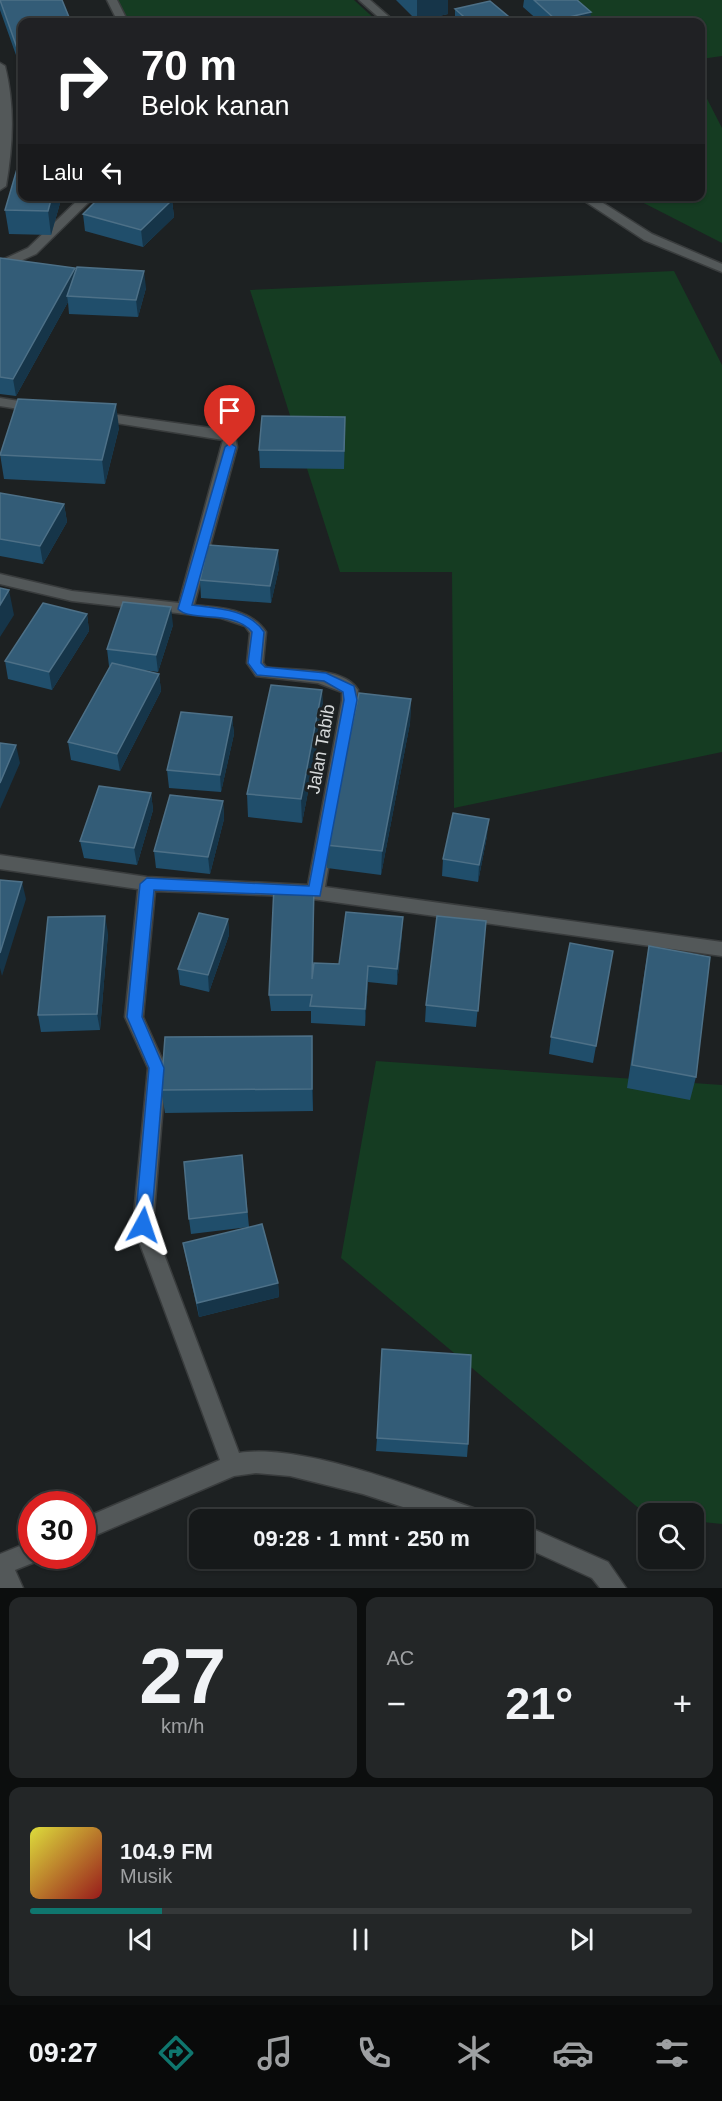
<!DOCTYPE html>
<html lang="id">
<meta charset="utf-8">
<style>
body{margin:0;font-family:Helvetica,sans-serif;background:#232627;color:#f1f3f6;height:100vh;display:flex;flex-direction:column;font-size:22px;white-space:nowrap}
*{box-sizing:border-box;margin:0}
p{font-size:20px;color:#9ea0a2}
.icon{flex:none;width:33px;height:33px;fill:none;stroke:currentColor;stroke-width:2;stroke-linecap:round;stroke-linejoin:round}
.map{position:relative;height:1588px;overflow:hidden}
.panel{display:flex;flex-direction:column;gap:9px;padding:9px;background:#0c0e0e;flex:1}
.panel>*{flex:none}
.top-card{position:absolute;left:18px;top:18px;width:687px;height:183px;border-radius:12px;box-shadow:0 2px 4px #0004,0 0 0 2px #353839;background:#202124;color:#fff;overflow:hidden}
.tools{position:absolute;left:638px;top:1503px;display:grid;gap:12px}
.tools a{display:grid;place-items:center;width:66px;height:66px;border-radius:12px;background:#16191a;box-shadow:0 2px 4px #0004,0 0 0 2px #353839;font-size:30px}
.speed{position:absolute;left:18px;top:1491px;display:flex;gap:12px;font-size:30px;font-weight:700;text-align:center}
.speed>*{display:grid;place-content:center;width:78px;height:78px;border-radius:50%;background:#16191a;box-shadow:0 2px 4px #0004,0 0 0 2px #353839;line-height:1}
.speed .limit{border:9px solid #d22;background:#fff;color:#111}
.pin{position:absolute;display:grid;place-items:center;width:51px;height:51px;color:#fff;margin:-62px -26px;border-radius:50% 50% 50% 0;rotate:-45deg;box-shadow:0 0 6px #0007}
.pin .icon{rotate:45deg}
.me{position:absolute;width:66px;margin:-33px;rotate:5deg;stroke-linejoin:round;filter:drop-shadow(0 0 4px #0008)}
.turn{display:flex;align-items:center;gap:21px;height:126px;padding:0 24px;font-size:27px}
.turn .icon{width:78px;height:78px;stroke-width:2.5}
.turn b{display:block;font-size:42px;line-height:51px}
.then{display:flex;align-items:center;height:57px;padding:0 24px;background:#0003;gap:12px;font-size:22px}
.big{font-size:45px;font-weight:800;line-height:1.1}
.panel .card{flex:1;display:flex;flex-direction:column;justify-content:center;gap:9px;min-width:0;padding:0 21px;border-radius:12px;background:#232627}
.panel .dial{align-items:center;gap:0}
.dial b{font-size:78px;line-height:1}
.song{display:flex;align-items:center;gap:18px}
.cover{width:72px;height:72px;border-radius:9px;background:linear-gradient(135deg,hsl(60 70% 55%),hsl(0 70% 35%))}
.played{height:6px;border-radius:3px;background:linear-gradient(90deg,#0f766e 20%,#353839 20%)}
.keys{display:flex;justify-content:space-around;direction:ltr}
.heat{display:flex;justify-content:space-between;align-items:center;font-size:33px;direction:ltr}
.panel .tiles{flex:1;display:grid;gap:9px;grid-template-columns:1fr 1fr}
.card:last-child{grid-column:span 2}
.trip{position:absolute;left:189px;top:1509px;width:345px;height:60px;border-radius:12px;background:#16191a;box-shadow:0 2px 4px #0004,0 0 0 2px #353839;font-weight:800;line-height:60px;text-align:center}
.tab-bar{display:flex;height:96px;justify-content:space-around;align-items:center;background:#090a0a;color:#9ea0a2}
.tab-bar .icon{width:42px;height:42px}
.tab-bar .selected{color:#0f766e}
.tab-bar b{font-size:27px;color:#f1f3f6}
.map>svg:first-child{display:block}
</style>
<div class="map">
<svg width="722" height="1588" viewBox="0 0 722 1588">
<rect width="100%" height="100%" fill="#1d2122"/>
<path fill="#153c22" d="M115 0H354L378 22H129Z
M564 0H722V56L701 59 700 22H593Z
M701 87 722 128V243L632 197 700 196Z
M674 271 722 365V752L454 808 452 572H340L250 290Z
M376 1061 722 1085V1524L693 1521V1514L648 1516 341 1258Z"/>
<g fill="none" stroke-linecap="round" stroke-linejoin="round">
<g stroke="#393c3d" stroke-width="3">
<path id="minor" d="M107 0H117L128 22H118Z
M359 0H370L395 22H384Z
M0 63 5 66C15 106 13 145 6 186L0 190Z
M82 196H95L36 254 0 270V261L28 248Z
M577 196H592L652 234 722 264V272L644 240Z
M0 398 38 404 45 408 38 412 0 406Z
M96 412 225 430 235 436 237 447 194 605C219 607 251 609 266 632L263 663 266 667C291 672 343 665 358 690L325 887 722 942V956L291 896 155 891 143 1017 166 1068 153 1225 239 1453C301 1443 416 1488 476 1509L484 1512 487 1520H443L363 1494 290 1476 256 1473 234 1476 82 1541V1519L220 1460 133 1225 148 1068 125 1017 138 889 0 869V855L147 877 308 885 342 700V692L318 683 256 676 247 663 250 633 245 626 221 618 72 601 0 584V574L72 591 179 603 223 440 91 419V413Z
M524 1525 608 1562 626 1588H600L592 1578 524 1547Z
M32 1541V1556H42L40 1560 15 1570 23 1588H0V1554Z"/>
</g>
<use href="#minor" fill="#535859" fill-rule="evenodd"/>
</g>
<path fill="#204e6b" d="M0 0 22 22V72L0 10Z
M396 0H448V14L417 21Z
M524 0H577L590 22H540L523 7Z
M455 9 515 22H455Z
M22 196H62L51 235 9 234 5 210Z
M101 196H171L169 199 172 200 174 217 143 247 85 231 83 214Z
M0 258 75 271 146 288 138 317 69 314 68 302 16 396 0 394Z
M119 428 105 484 4 479 0 454Z
M345 434 344 469 260 468 259 450Z
M0 493 64 504 67 522 43 564 0 556Z
M279 568 271 603 201 598 200 580Z
M87 614 89 631 52 690 8 679 5 661Z
M173 625 158 672 144 670 159 674 161 691 120 771 71 760 68 742 110 666H109L107 649Z
M322 690 323 714 302 823 248 817 247 794Z
M411 699 410 723 381 875 327 868 326 845Z
M232 717 234 734 221 792 169 788 167 770Z
M151 793 153 810 137 865 84 858 80 841Z
M223 801 224 819 210 874 156 868 154 851Z
M487 836 478 882 442 876 443 859Z
M314 886 313 972 339 964 402 933 397 985 368 982 365 1026 311 1023V1011H271L269 995Z
M228 919 229 935 209 992 180 985 178 969Z
M486 921 476 1027 425 1022 426 1005Z
M108 933 100 1030 41 1032 38 1015Z
M649 946 696 1077 690 1100 627 1088 645 969Z
M613 951 593 1063 549 1054 551 1037Z
M313 1059V1111L165 1113 161 1090Z
M242 1155 249 1227 191 1234 189 1219Z
M183 1243 278 1283 279 1297 199 1317 186 1258Z
M377 1438 468 1444 467 1457 376 1451Z"/>
<path fill="#163549" d="M417 0H448V14L417 21Z
M591 12 590 22H556V20Z
M52 196H62L51 235 48 211Z
M172 200 174 217 143 247 141 230Z
M75 268 77 285 67 296 68 302 16 396 13 379Z
M144 271 146 288 138 317 136 300Z
M116 404 119 428 105 484 102 460Z
M64 504 67 522 43 564 40 546Z
M278 550 279 568 271 603 270 586Z
M9 590 14 615 0 637V605Z
M171 607 173 625 158 672 156 655Z
M87 614 89 631 52 690 49 672Z
M159 674 161 691 120 771 117 754Z
M322 690 323 714 302 823 301 799Z
M411 699 410 723 381 875 382 851Z
M232 717 234 734 221 792 220 775Z
M16 745 20 763 0 809V783Z
M151 793 153 810 137 865 134 848Z
M223 801 224 819 210 874 208 857Z
M489 819 487 836 478 882 479 865Z
M22 882 26 899 2 976 0 968V953Z
M314 886V903L313 995 312 979Z
M105 916 108 933 100 1030 97 1014Z
M403 917 402 933 397 985V969Z
M228 919 229 935 209 992 208 975Z
M368 966V982L365 1026V1009Z
M312 1036 313 1059V1111L312 1089Z
M278 1283 279 1297 199 1317 197 1303Z"/>
<path fill="#335c77" stroke="#4d7087" stroke-width="1.5" d="M0 0H62L71 22H22V62Z
M534 0H577L591 12 556 20Z
M490 1 515 22H470L455 9Z
M22 152V196H52L48 211 5 210Z
M101 196H161L172 200 141 230 83 214Z
M0 258 75 268 13 379 0 377Z
M77 267 144 271 136 300 67 296Z
M18 399 116 404 102 460 0 455Z
M262 416 345 417 344 451 259 450Z
M0 493 64 504 40 546 0 539Z
M208 545 278 550 270 586 200 580Z
M0 588 9 590 0 605Z
M123 602 171 607 156 655 107 649Z
M43 603 87 614 49 672 5 661Z
M112 663 159 674 117 754 68 742Z
M271 685 322 690 301 799 247 794Z
M359 693 411 699 382 851 326 845Z
M181 712 232 717 220 775 167 770Z
M0 743 16 745 0 783Z
M99 786 151 793 134 848 80 841Z
M170 795 223 801 208 857 154 851Z
M453 813 489 819 479 865 443 859Z
M0 880 22 882 0 953Z
M274 886H314L312 979 314 963 339 964 346 912 403 917 397 969 368 966 365 1009 310 1006 312 995H269Z
M199 913 228 919 208 975 178 969Z
M105 916 97 1014 38 1015 48 917Z
M437 916 486 921 478 1011 426 1005Z
M570 943 613 951 596 1046 551 1037Z
M649 946 710 957 696 1077 632 1065Z
M312 1036V1089L161 1090 165 1037Z
M242 1155 247 1212 189 1219 184 1162Z
M262 1224 278 1283 197 1303 183 1243Z
M382 1349 471 1355 468 1444 377 1438Z"/>
<path fill="#1a73e8" stroke="#114b97" stroke-width="1.5" d="M230 443 236 447 192 605C217 608 249 609 264 632L261 663 265 667 326 673 354 686 357 700 320 896 154 890 142 1017 164 1068 151 1225 149 1230 143 1232 137 1230 135 1225 149 1068 127 1017 140 884 147 878 309 886 344 700 343 692 324 681 257 675 248 663 252 632C233 609 192 623 178 609L225 447Z"/>
<g text-anchor="middle" stroke-width="6" stroke-linejoin="round" paint-order="stroke">
<g font-size="18" fill="#d6d9da" stroke="#1d2122">
<text transform="translate(321 749) rotate(-80)" y="6">Jalan Tabib</text>
</g>
</g>
</svg>
<div class="tools">
<a><svg class="icon" aria-label="search" viewBox="0 0 24 24"><circle cx="10" cy="10" r="6"/><path d="M15 15l6 6"/></svg></a>
</div>
<div class="speed"><div class="limit">30</div></div>
<div class="pin" style="left:230px;top:447px;background:#d93025"><svg class="icon" aria-label="arrive" viewBox="0 0 24 24"><path d="M6 21V4h12l-3 4 3 4H6"/></svg></div>
<svg class="me" style="left:143px;top:1225px" viewBox="-20 -20 40 40"><path d="M0-17L14 15 0 8-14 15z" fill="#1a73e8" stroke="#fff" stroke-width="4"/></svg>
<div class="trip">09:28 · 1 mnt · 250 m</div>
<div class="top-card">
<div class="turn"><svg class="icon" aria-label="right" viewBox="0 0 24 24"><path d="M7 20v-9h11M14 6l5 5-5 5"/></svg><div><b>70 m</b>Belok kanan</div></div>
<div class="then">Lalu<svg class="icon" aria-label="left" viewBox="0 0 24 24"><path d="M17 20v-9H6M10 6l-5 5 5 5"/></svg></div>
</div>
</div>
<section class="panel">
<div class="tiles">
<div class="card dial"><b>27</b><p>km/h</p></div>
<div class="card"><p>AC</p>
<div class="heat"><a>−</a><b class="big">21°</b><a>+</a></div>
</div>
<div class="card">
<div class="song"><i class="cover"></i><div><b>104.9 FM</b><p>Musik</p></div></div>
<div class="played"></div>
<div class="keys"><svg class="icon" aria-label="previous" viewBox="0 0 24 24"><path d="M18 5L8 12l10 7zM5 5v14"/></svg><svg class="icon" aria-label="pause" viewBox="0 0 24 24"><path d="M8 5v14M16 5v14"/></svg><svg class="icon" aria-label="next" viewBox="0 0 24 24"><path d="M6 5l10 7-10 7zM19 5v14"/></svg></div>
</div>
</div>
</section>
<nav class="tab-bar">
<b>09:27</b>
<svg class="icon selected" aria-label="directions" viewBox="0 0 24 24"><path d="M12 3l9 9-9 9-9-9zM9 14v-3h6M13 9l2 2-2 2"/></svg>
<svg class="icon" aria-label="music" viewBox="0 0 24 24"><path d="M9 18V5l10-2v13"/><circle cx="6" cy="18" r="3"/><circle cx="16" cy="16" r="3"/></svg>
<svg class="icon" aria-label="phone" viewBox="0 0 24 24"><path d="M5 4h4l2 5-3 2q2 4 5 5l2-3 5 2v4C11 20 4 13 5 4z"/></svg>
<svg class="icon" aria-label="climate" viewBox="0 0 24 24"><path d="M12 3v18M4 7l16 10M4 17L20 7"/></svg>
<svg class="icon" aria-label="car" viewBox="0 0 24 24"><path d="M5 17H2v-5l4-1 3-4h7l3 4 3 1v5h-3M9 17h6M6 11h13"/><circle cx="7" cy="17" r="2"/><circle cx="17" cy="17" r="2"/></svg>
<svg class="icon" aria-label="filters" viewBox="0 0 24 24"><path d="M4 7h16M4 17h16"/><circle cx="9" cy="7" r="2"/><circle cx="15" cy="17" r="2"/></svg>
</nav>
